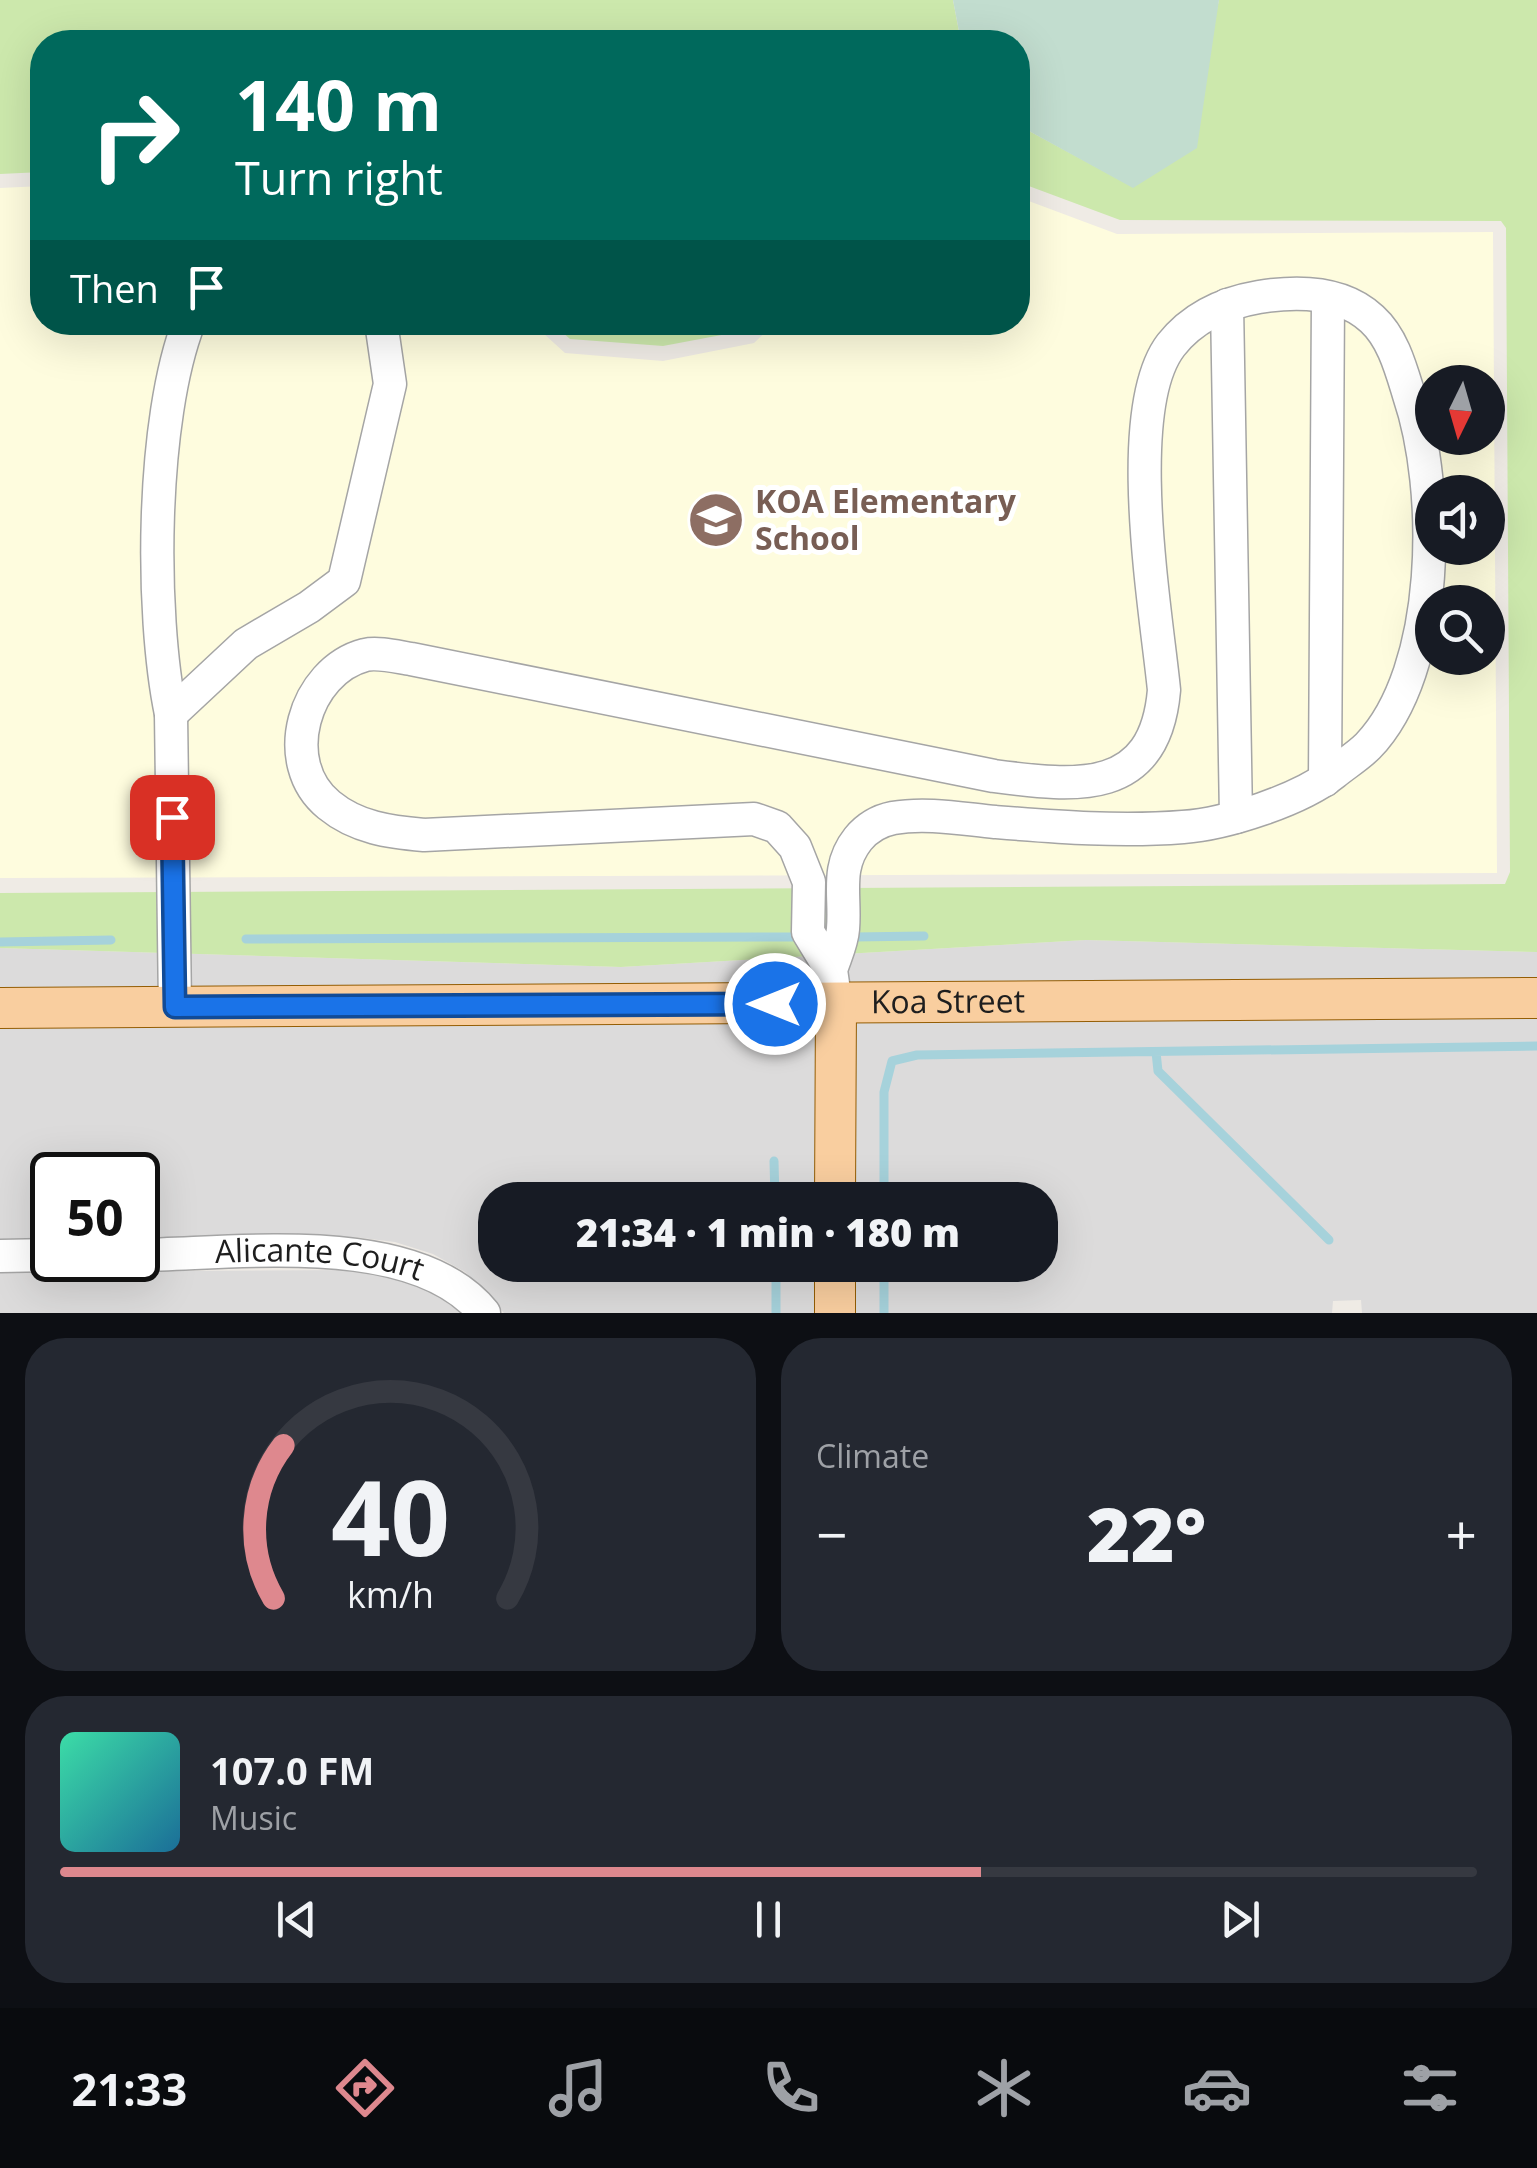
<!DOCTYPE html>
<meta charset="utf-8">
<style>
body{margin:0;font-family:"Open Sans",sans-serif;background:#242831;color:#f1f3f6;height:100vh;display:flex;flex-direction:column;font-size:38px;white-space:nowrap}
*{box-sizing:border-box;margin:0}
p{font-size:32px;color:#9ea1a6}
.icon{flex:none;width:55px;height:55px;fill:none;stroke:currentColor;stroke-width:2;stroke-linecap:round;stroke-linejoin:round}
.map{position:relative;height:1313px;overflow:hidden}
.details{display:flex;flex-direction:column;gap:25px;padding:25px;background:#0d0f14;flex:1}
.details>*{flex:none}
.hud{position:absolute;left:30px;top:30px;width:1000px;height:305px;border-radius:40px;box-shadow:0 10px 40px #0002;background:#00695c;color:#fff;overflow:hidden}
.needle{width:65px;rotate:185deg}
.controls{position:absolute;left:1415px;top:365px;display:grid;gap:20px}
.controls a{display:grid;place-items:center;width:90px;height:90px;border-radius:50%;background:#171b24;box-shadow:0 10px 40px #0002;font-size:50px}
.speed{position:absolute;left:30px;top:1152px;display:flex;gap:20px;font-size:50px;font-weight:700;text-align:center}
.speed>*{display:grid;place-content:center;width:130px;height:130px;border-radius:50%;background:#171b24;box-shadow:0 10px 40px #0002;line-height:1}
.speed .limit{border:5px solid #111;border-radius:15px;background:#fff;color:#111}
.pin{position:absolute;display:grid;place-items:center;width:85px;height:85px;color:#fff;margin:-42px;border-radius:20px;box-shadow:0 5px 15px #0006}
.me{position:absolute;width:110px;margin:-55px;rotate:270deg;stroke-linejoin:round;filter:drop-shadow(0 0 8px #0008)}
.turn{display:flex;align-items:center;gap:35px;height:210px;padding:0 40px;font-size:45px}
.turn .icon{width:130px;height:130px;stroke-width:2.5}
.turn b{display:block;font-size:70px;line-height:85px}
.then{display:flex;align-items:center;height:95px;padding:0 40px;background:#0003;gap:20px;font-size:38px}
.big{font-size:75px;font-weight:800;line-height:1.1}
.details .tile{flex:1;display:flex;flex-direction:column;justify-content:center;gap:15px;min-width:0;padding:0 35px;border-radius:40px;background:#242831}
.details .dial{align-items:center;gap:0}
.dial svg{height:260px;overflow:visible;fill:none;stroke:#363941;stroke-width:7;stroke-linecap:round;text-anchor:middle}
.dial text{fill:#f1f3f6;stroke:none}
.song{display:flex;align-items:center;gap:30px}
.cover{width:120px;height:120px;border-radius:15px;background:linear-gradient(135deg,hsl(160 70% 55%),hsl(200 70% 35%))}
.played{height:10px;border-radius:5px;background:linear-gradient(90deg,#de888e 65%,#363941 65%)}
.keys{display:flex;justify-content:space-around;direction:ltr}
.heat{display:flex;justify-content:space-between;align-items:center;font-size:55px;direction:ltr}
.details .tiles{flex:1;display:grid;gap:25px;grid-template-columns:1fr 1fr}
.tile:last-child{grid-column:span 2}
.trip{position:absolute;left:478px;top:1182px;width:580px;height:100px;border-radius:40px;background:#171b24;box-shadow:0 10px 40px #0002;font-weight:800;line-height:100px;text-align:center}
.tabs{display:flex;height:160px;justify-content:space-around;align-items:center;background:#090b0e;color:#9ea1a6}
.tabs .icon{width:70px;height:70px}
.tabs .on{color:#de888e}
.tabs b{font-size:45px;color:#f1f3f6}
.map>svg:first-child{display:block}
</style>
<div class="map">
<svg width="1537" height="1313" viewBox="0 0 1537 1313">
<rect width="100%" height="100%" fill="#efebe5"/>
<path fill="#dcdbdb" d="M1086 940 1537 952V981L0 991V948L621 967Z
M1537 1015V1313H1362L1361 1300 1333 1301 1332 1313H850V1265H1040V1200H850V1021Z
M821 1021 820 1200H495V1265H820V1313H504L465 1272 433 1254 395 1242 354 1237 138 1238V1175H52V1238L0 1239V1025Z
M353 1270 390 1275 448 1299 462 1313H0V1272Z"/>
<path fill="#fefcde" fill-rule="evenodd" d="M42 186V322L532 323 565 353 663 361 754 343 775 323 1018 322V197L1117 234 1493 232 1497 873 0 878V188ZM1432 382H1488V438H1432ZM1432 492H1488V548H1432ZM1432 602H1488V658H1432Z"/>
<path fill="#cce8ac" d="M0 0H953L961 42H42V172L0 174Z
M1219 0H1537V952L1086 940 621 967 0 948V893L1505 884 1510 872 1506 228 1501 221 1120 220 1018 182V125L1133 187 1209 46Z
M552 323H756L748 330 663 346 570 339Z"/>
<path fill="#c2ddcf" d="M953 0H1219L1197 148 1133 188 1018 125V42H961Z"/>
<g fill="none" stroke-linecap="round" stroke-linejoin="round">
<path stroke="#a6d2db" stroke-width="9" d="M854 937 924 936
M246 939 792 937
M0 942 111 940
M1156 1052 1158 1071 1329 1240
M774 1161 775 1200
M884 1200V1092L892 1061 917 1055 1537 1046
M776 1265V1313
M884 1313V1265"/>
<g stroke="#a5a5a5" stroke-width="35">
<g id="minor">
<path d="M1227 305 1236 817"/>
<path d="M171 714 246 644 309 607 344 581 390 384 381 322"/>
<path d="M1325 780 1328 298"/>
<path d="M831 970C835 957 842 943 843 929 846 896 835 868 858 839 867 828 878 821 893 818 926 812 963 819 995 822 1058 827 1120 832 1183 827 1226 824 1300 800 1334 773 1345 764 1358 756 1368 746 1441 670 1441 489 1409 395 1401 369 1393 338 1372 319 1342 291 1296 291 1259 297 1224 303 1193 317 1171 345 1121 410 1156 610 1164 690 1155 796 1077 787 994 776L411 659C398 657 378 652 365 655 304 671 277 763 329 805 357 828 390 832 424 835L754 819 777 827 795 847 809 882 808 932 831 970 836 1004"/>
<path d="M175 1007 171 714C150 612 151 420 189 322"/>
<path id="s1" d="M138 1255C238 1254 415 1228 484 1313"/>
<path d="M0 1256 52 1255"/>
</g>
</g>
<g stroke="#945d04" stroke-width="42">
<g id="major">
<path id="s2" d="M0 1008 1537 998"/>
<path d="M835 1200 836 1004"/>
<path d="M835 1313V1265"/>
</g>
</g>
<use href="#minor" stroke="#fff" stroke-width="32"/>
<use href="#major" stroke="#f9ce9f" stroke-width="40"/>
</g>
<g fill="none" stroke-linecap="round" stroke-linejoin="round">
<g stroke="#114b97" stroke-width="25">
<path id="route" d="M172 817 175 1007 775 1004"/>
</g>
<use href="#route" stroke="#1a73e8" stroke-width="18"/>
</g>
<defs>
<g id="school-disc" transform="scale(2.875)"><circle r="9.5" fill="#8d6e63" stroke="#fff"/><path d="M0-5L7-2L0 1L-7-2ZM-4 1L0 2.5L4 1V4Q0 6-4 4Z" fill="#fff"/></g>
</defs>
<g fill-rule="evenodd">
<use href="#school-disc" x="716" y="520"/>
</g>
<g text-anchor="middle" stroke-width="10" stroke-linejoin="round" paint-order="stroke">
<g font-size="32" font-weight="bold" fill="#785e54" stroke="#fff" text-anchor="start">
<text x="755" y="513">KOA Elementary<tspan x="755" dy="37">School</tspan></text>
</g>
<g font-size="32" fill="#1e1e1e" stroke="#fff">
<text dy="11" stroke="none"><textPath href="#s2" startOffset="948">Koa Street</textPath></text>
<text dy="11" stroke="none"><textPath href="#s1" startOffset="182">Alicante Court</textPath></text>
</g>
</g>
</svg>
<div class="controls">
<a><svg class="needle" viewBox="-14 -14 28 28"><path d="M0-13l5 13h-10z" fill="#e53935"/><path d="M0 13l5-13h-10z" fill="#9ea1a6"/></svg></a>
<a><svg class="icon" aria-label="sound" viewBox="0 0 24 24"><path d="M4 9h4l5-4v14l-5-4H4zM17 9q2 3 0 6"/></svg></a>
<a><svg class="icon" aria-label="search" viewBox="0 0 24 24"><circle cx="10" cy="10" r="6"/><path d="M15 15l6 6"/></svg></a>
</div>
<div class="speed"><div class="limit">50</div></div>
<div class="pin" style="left:172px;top:817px;background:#d93025"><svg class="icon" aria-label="arrive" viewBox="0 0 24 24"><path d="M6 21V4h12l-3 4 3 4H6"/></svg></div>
<svg class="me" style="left:775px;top:1004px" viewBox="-20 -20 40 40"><circle r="17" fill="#1a73e8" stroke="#fff" stroke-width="3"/><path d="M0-11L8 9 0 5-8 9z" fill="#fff"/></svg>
<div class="trip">21:34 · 1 min · 180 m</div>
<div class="hud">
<div class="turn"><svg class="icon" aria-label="right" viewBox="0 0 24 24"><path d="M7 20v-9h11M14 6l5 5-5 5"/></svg><div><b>140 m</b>Turn right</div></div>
<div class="then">Then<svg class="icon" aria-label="arrive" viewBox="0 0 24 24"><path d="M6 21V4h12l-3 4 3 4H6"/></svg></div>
</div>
</div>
<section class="details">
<div class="tiles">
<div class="tile dial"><svg viewBox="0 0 100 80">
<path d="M14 69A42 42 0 1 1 86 69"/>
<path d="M14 69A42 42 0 0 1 17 22" stroke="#de888e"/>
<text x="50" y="56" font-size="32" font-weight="700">40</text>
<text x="50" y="72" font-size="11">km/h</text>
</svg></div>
<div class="tile"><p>Climate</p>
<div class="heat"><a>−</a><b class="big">22°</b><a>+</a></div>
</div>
<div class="tile">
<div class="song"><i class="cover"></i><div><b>107.0 FM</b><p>Music</p></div></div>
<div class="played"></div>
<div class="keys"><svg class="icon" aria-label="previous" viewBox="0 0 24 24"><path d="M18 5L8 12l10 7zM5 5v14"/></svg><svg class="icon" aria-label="pause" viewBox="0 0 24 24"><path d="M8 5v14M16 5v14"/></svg><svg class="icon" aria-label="next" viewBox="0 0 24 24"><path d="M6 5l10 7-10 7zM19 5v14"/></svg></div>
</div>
</div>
</section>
<nav class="tabs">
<b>21:33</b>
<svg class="icon on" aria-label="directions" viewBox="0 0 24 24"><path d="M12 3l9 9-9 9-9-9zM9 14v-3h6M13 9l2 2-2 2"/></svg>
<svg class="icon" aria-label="music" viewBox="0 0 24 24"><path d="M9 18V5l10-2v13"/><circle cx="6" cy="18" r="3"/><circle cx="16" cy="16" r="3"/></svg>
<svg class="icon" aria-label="phone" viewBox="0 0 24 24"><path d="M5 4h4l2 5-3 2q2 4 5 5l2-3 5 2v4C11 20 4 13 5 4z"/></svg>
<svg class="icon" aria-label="climate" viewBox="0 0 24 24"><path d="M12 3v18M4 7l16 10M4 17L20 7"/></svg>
<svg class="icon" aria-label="car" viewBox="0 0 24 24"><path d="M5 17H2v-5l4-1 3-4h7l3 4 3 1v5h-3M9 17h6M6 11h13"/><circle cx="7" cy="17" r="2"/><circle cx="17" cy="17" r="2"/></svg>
<svg class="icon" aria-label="filters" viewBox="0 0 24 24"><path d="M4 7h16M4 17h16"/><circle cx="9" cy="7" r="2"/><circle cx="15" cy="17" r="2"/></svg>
</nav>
